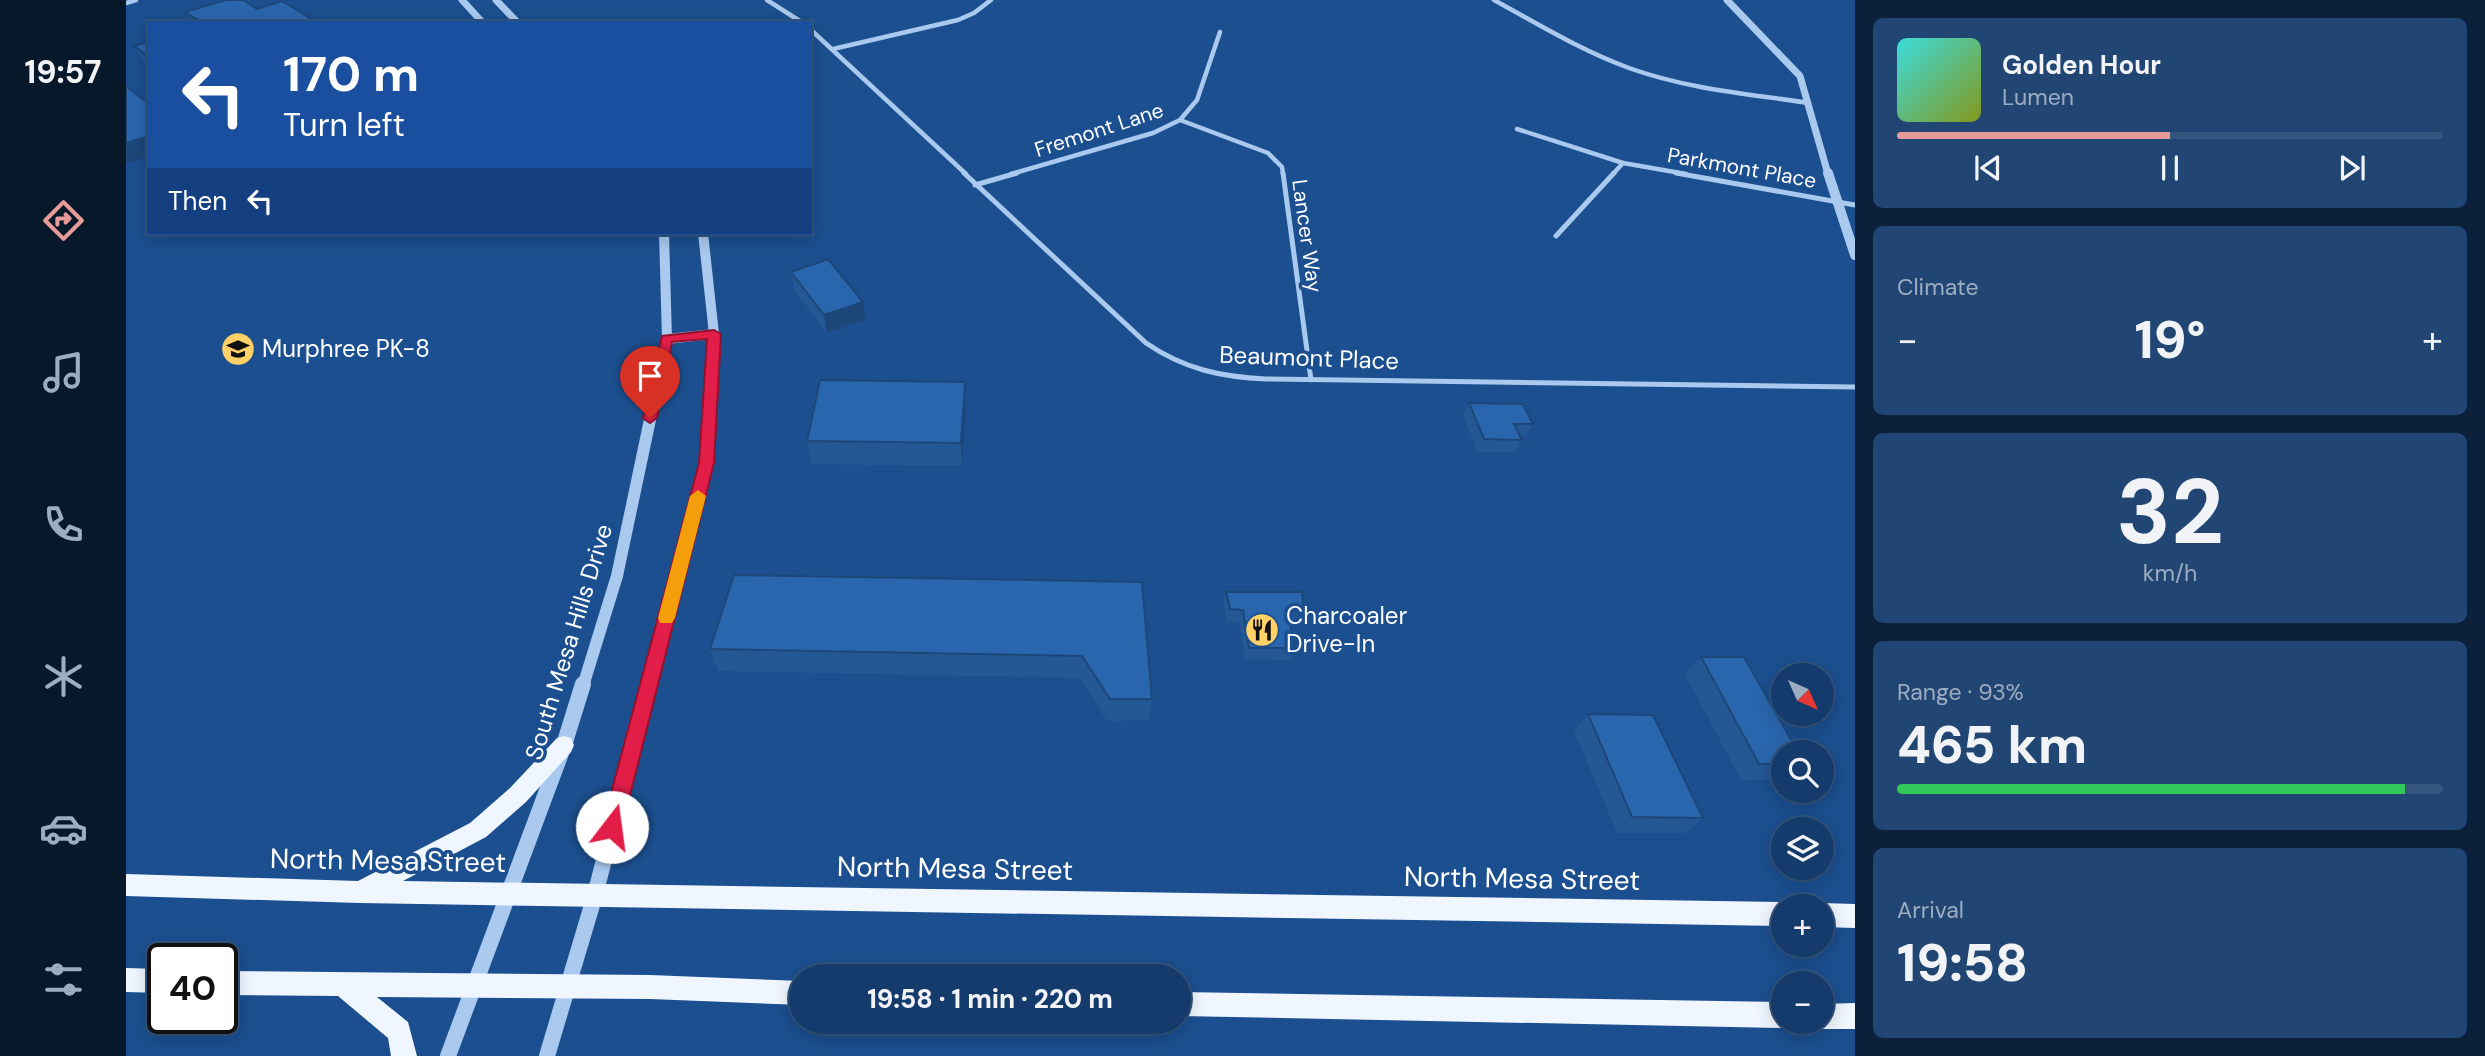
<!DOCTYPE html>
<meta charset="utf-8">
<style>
body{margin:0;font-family:"DM Sans",sans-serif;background:#214673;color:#f1f3f6;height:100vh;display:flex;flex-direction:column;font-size:26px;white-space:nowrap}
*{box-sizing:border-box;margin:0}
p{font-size:23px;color:#9dadc1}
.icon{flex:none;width:38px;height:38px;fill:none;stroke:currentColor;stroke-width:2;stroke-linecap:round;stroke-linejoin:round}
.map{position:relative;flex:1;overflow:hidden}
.details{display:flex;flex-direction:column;gap:18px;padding:18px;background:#0b203b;width:630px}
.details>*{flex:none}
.hud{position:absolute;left:21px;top:21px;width:665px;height:214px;border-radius:0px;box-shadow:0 4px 18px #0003,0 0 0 2px #33557e;background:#1a4fa0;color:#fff;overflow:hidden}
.needle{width:46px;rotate:135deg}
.buttons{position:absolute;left:1645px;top:663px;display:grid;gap:14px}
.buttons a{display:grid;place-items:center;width:63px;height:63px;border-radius:50%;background:#143b6b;box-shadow:0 4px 18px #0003,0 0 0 2px #33557e;font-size:35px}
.speed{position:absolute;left:21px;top:943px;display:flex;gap:14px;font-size:35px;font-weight:700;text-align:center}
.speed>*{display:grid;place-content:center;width:91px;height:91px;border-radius:50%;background:#143b6b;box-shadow:0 4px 18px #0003,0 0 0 2px #33557e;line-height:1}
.speed .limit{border:4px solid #111;border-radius:10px;background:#fff;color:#111}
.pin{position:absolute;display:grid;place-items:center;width:60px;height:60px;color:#fff;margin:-72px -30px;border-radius:50% 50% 50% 0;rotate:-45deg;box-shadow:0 0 7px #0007}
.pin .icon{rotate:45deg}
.me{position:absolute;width:77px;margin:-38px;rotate:15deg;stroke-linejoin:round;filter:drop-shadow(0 0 5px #0008)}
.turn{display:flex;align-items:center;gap:24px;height:147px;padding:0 21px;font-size:32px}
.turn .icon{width:91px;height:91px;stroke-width:2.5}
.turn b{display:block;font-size:49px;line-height:60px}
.then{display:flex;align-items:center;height:66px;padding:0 21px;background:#0003;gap:14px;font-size:26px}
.big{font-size:52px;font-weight:800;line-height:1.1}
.details .card{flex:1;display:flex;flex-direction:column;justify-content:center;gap:10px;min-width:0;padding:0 24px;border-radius:10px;background:#214673}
.details .dial{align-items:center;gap:0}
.dial b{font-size:91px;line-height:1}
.song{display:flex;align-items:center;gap:21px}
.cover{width:84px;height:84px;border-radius:10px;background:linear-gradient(135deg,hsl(180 70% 55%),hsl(70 70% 35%))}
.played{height:7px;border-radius:4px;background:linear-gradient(90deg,#e69b98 50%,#33557e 50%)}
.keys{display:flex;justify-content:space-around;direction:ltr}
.heat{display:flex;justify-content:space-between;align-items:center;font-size:38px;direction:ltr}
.charge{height:10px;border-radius:5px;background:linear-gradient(90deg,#34c759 93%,#33557e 0)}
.trip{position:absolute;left:663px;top:964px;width:402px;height:70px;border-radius:35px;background:#143b6b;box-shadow:0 4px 18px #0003,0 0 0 2px #33557e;font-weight:800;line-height:70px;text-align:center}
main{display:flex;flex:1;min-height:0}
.tab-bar{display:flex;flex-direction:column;width:126px;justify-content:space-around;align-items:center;background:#08182b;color:#9dadc1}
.tab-bar .icon{width:49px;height:49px}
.tab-bar .active{color:#e69b98}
.tab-bar b{font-size:32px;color:#f1f3f6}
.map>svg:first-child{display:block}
</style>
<main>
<nav class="tab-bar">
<b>19:57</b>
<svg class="icon active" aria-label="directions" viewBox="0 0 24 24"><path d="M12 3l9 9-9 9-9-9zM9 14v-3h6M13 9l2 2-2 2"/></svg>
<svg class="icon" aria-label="music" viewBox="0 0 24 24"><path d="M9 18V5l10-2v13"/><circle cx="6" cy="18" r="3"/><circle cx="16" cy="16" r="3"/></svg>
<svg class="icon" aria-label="phone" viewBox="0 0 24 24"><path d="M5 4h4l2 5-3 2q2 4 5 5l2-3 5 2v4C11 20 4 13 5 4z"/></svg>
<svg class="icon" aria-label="climate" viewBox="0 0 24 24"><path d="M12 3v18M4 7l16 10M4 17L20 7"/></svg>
<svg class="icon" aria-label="car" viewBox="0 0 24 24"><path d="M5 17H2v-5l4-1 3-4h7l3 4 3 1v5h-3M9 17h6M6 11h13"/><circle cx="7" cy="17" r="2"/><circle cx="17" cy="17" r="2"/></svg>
<svg class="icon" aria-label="filters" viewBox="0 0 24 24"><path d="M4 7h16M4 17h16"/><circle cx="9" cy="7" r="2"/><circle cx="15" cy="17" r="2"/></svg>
</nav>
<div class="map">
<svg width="1729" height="1056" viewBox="0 0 1729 1056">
<rect width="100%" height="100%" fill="#1b4f8f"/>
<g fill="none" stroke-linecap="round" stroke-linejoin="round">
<path stroke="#a9c9ee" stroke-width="4.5" d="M641 0 677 23
M1368 0C1412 24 1456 51 1503 68 1561 89 1623 94 1683 103
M0 3 10 0
M684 29 840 174
M707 49 832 20 848 13 865 0
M1054 120 1142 153 1156 167 1157 174
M1391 129 1497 163 1560 174
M885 174 1027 133 1054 120 1071 100 1094 32
M1487 174 1497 163"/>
<path stroke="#a9c9ee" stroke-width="5" d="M838 173 1020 343C1058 369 1095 377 1140 379L1729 387
M1157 173 1185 380
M1550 173 1729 205
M849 185 891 173
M1430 236 1488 173"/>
<path stroke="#a9c9ee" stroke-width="7" d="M336 0 357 23
M370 0 392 23
M1601 0 1674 76 1702 174"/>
<path stroke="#a9c9ee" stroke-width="10" d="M1702 173 1729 255
M577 233 588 334 584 398
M541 339 588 334
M529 398 541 339 538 233"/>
<path stroke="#a9c9ee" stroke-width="12" d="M457 686 491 576 529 396
M523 686 580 463 584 396"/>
<path stroke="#a9c9ee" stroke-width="16" d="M322 1056 438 745 457 684
M421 1056 469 895 523 684"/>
<path fill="#f0f6ff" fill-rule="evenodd" d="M438 736 445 738 448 745 445 752 400 802 360 837 277 881 1657 902 1666 906H1657V926L234 903 0 896V874L232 881 344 823 384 788 431 738Z
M1696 903 1729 904V928L1696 927V906H1688Z
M0 968 37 969V993L0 992Z
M96 971 524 975 676 981V1005L524 999 251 997 282 1022 291 1056H265L262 1038 212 996 96 995Z
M1054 992 1657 1002V1022H1667L1657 1028 1054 1016Z
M1729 1003V1029H1696L1687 1025 1686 1022H1696V1004Z"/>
</g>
<path fill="#245895" d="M131 9 64 21 59 12Z
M23 42V66L18 62 8 46Z
M665 272 739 320 701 333 668 289Z
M839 382 840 405 836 466 685 464 681 441Z
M1343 403 1407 424 1401 437H1394L1396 440 1389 452H1352L1337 415Z
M1016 582 1026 699 1022 720 981 721 954 678 592 671 584 649Z
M1100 592 1178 611 1174 623H1164L1169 648 1165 660 1119 659 1113 622 1101 621 1097 604Z
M1575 657 1657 752V780H1615L1559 674Z
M1462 714 1577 818 1559 833H1491L1448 731Z"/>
<path fill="#1d4779" d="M23 136V156L0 164V143Z
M737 302 739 320 701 333 698 315Z
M839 382 840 405 836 466 835 443Z"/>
<path fill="#2a66ad" stroke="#1d4779" stroke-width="2" d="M100 0H117L131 9 156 1 192 23H56L70 19 59 12Z
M23 42V57L8 46Z
M0 86 23 104V136L0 143Z
M702 259 737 302 698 315 665 272Z
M694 380 839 382 835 443 681 441Z
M1343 403 1397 404 1407 424H1388L1396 440 1358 439Z
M608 575 1016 582 1026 699H984L956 656 584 649Z
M1100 592H1176L1178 611H1161L1169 648H1123L1117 610 1104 609Z
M1575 657H1618L1672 752H1657V764H1633Z
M1462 714 1527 715 1577 818 1506 817Z"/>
<path fill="#e11d48" stroke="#92132f" stroke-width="2" d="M588 330 595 334 588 463 496 827 493 834 486 837 479 834 476 827 573 463 581 339 546 342 531 418 524 423 517 418 536 336Z"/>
<path fill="#f59e0b" d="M572 490 580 496 549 618 546 623H534L532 618 564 496Z"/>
<defs>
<g id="school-disc" transform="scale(1.75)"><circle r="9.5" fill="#ffd166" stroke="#1b4f8f"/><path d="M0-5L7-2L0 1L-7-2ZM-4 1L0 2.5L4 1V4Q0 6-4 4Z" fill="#111"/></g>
<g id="restaurant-disc" transform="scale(1.75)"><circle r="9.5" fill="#ffd166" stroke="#1b4f8f"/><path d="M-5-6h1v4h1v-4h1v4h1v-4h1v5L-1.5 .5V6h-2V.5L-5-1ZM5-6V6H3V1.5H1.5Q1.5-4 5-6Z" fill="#111"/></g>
</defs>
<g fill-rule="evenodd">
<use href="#school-disc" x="112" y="349"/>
<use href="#restaurant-disc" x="1136" y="630"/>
</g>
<g text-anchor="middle" stroke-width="7" stroke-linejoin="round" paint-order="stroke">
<g font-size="21" fill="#fff" stroke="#1b4f8f">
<text transform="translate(973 130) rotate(-18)" y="7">Fremont Lane</text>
<text transform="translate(1616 168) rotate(10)" y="7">Parkmont Place</text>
<text transform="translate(1181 236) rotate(82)" y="7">Lancer Way</text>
</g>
<g font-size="24" fill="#fff" stroke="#1b4f8f" text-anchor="start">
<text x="136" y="357">Murphree PK-8</text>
<text x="1160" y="624">Charcoaler<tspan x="1160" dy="28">Drive-In</tspan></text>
</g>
<g font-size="24" fill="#fff" stroke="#1b4f8f">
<text transform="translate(1183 358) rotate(2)" y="8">Beaumont Place</text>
<text transform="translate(443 642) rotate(-73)" y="8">South Mesa Hills Drive</text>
</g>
<g font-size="28" fill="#fff" stroke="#1b4f8f">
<text transform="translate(262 860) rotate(1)" y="10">North Mesa Street</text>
<text transform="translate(829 868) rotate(1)" y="10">North Mesa Street</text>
<text transform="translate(1396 878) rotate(1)" y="10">North Mesa Street</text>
</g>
</g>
</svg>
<div class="buttons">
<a><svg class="needle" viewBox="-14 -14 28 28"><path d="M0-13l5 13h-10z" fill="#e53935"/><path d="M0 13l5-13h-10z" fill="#9dadc1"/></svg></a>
<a><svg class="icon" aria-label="search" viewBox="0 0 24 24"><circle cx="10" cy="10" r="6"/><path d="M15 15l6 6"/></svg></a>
<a><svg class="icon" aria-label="layers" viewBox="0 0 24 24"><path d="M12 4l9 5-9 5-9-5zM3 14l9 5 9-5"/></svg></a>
<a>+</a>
<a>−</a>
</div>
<div class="speed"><div class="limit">40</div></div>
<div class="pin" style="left:524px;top:418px;background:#d93025"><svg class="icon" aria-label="arrive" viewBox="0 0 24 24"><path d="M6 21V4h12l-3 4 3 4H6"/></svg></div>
<svg class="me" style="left:486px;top:827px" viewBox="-20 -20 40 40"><circle r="19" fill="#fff"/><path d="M0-13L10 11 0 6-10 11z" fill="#e11d48"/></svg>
<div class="trip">19:58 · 1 min · 220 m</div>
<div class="hud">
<div class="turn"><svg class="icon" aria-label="left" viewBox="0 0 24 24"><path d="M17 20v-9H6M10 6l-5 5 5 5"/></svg><div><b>170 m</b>Turn left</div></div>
<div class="then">Then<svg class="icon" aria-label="left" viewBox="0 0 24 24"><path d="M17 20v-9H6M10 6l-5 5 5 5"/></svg></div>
</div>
</div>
<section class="details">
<div class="card">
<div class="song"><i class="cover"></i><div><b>Golden Hour</b><p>Lumen</p></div></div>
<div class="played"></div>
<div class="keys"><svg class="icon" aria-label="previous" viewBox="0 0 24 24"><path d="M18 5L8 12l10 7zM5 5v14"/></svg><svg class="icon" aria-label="pause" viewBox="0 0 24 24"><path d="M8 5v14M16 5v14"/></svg><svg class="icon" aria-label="next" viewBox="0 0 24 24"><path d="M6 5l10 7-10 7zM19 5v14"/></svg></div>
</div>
<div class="card"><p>Climate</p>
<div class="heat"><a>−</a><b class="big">19°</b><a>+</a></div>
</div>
<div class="card dial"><b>32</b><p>km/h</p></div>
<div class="card"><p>Range · 93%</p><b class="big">465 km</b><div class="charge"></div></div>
<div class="card"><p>Arrival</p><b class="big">19:58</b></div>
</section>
</main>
